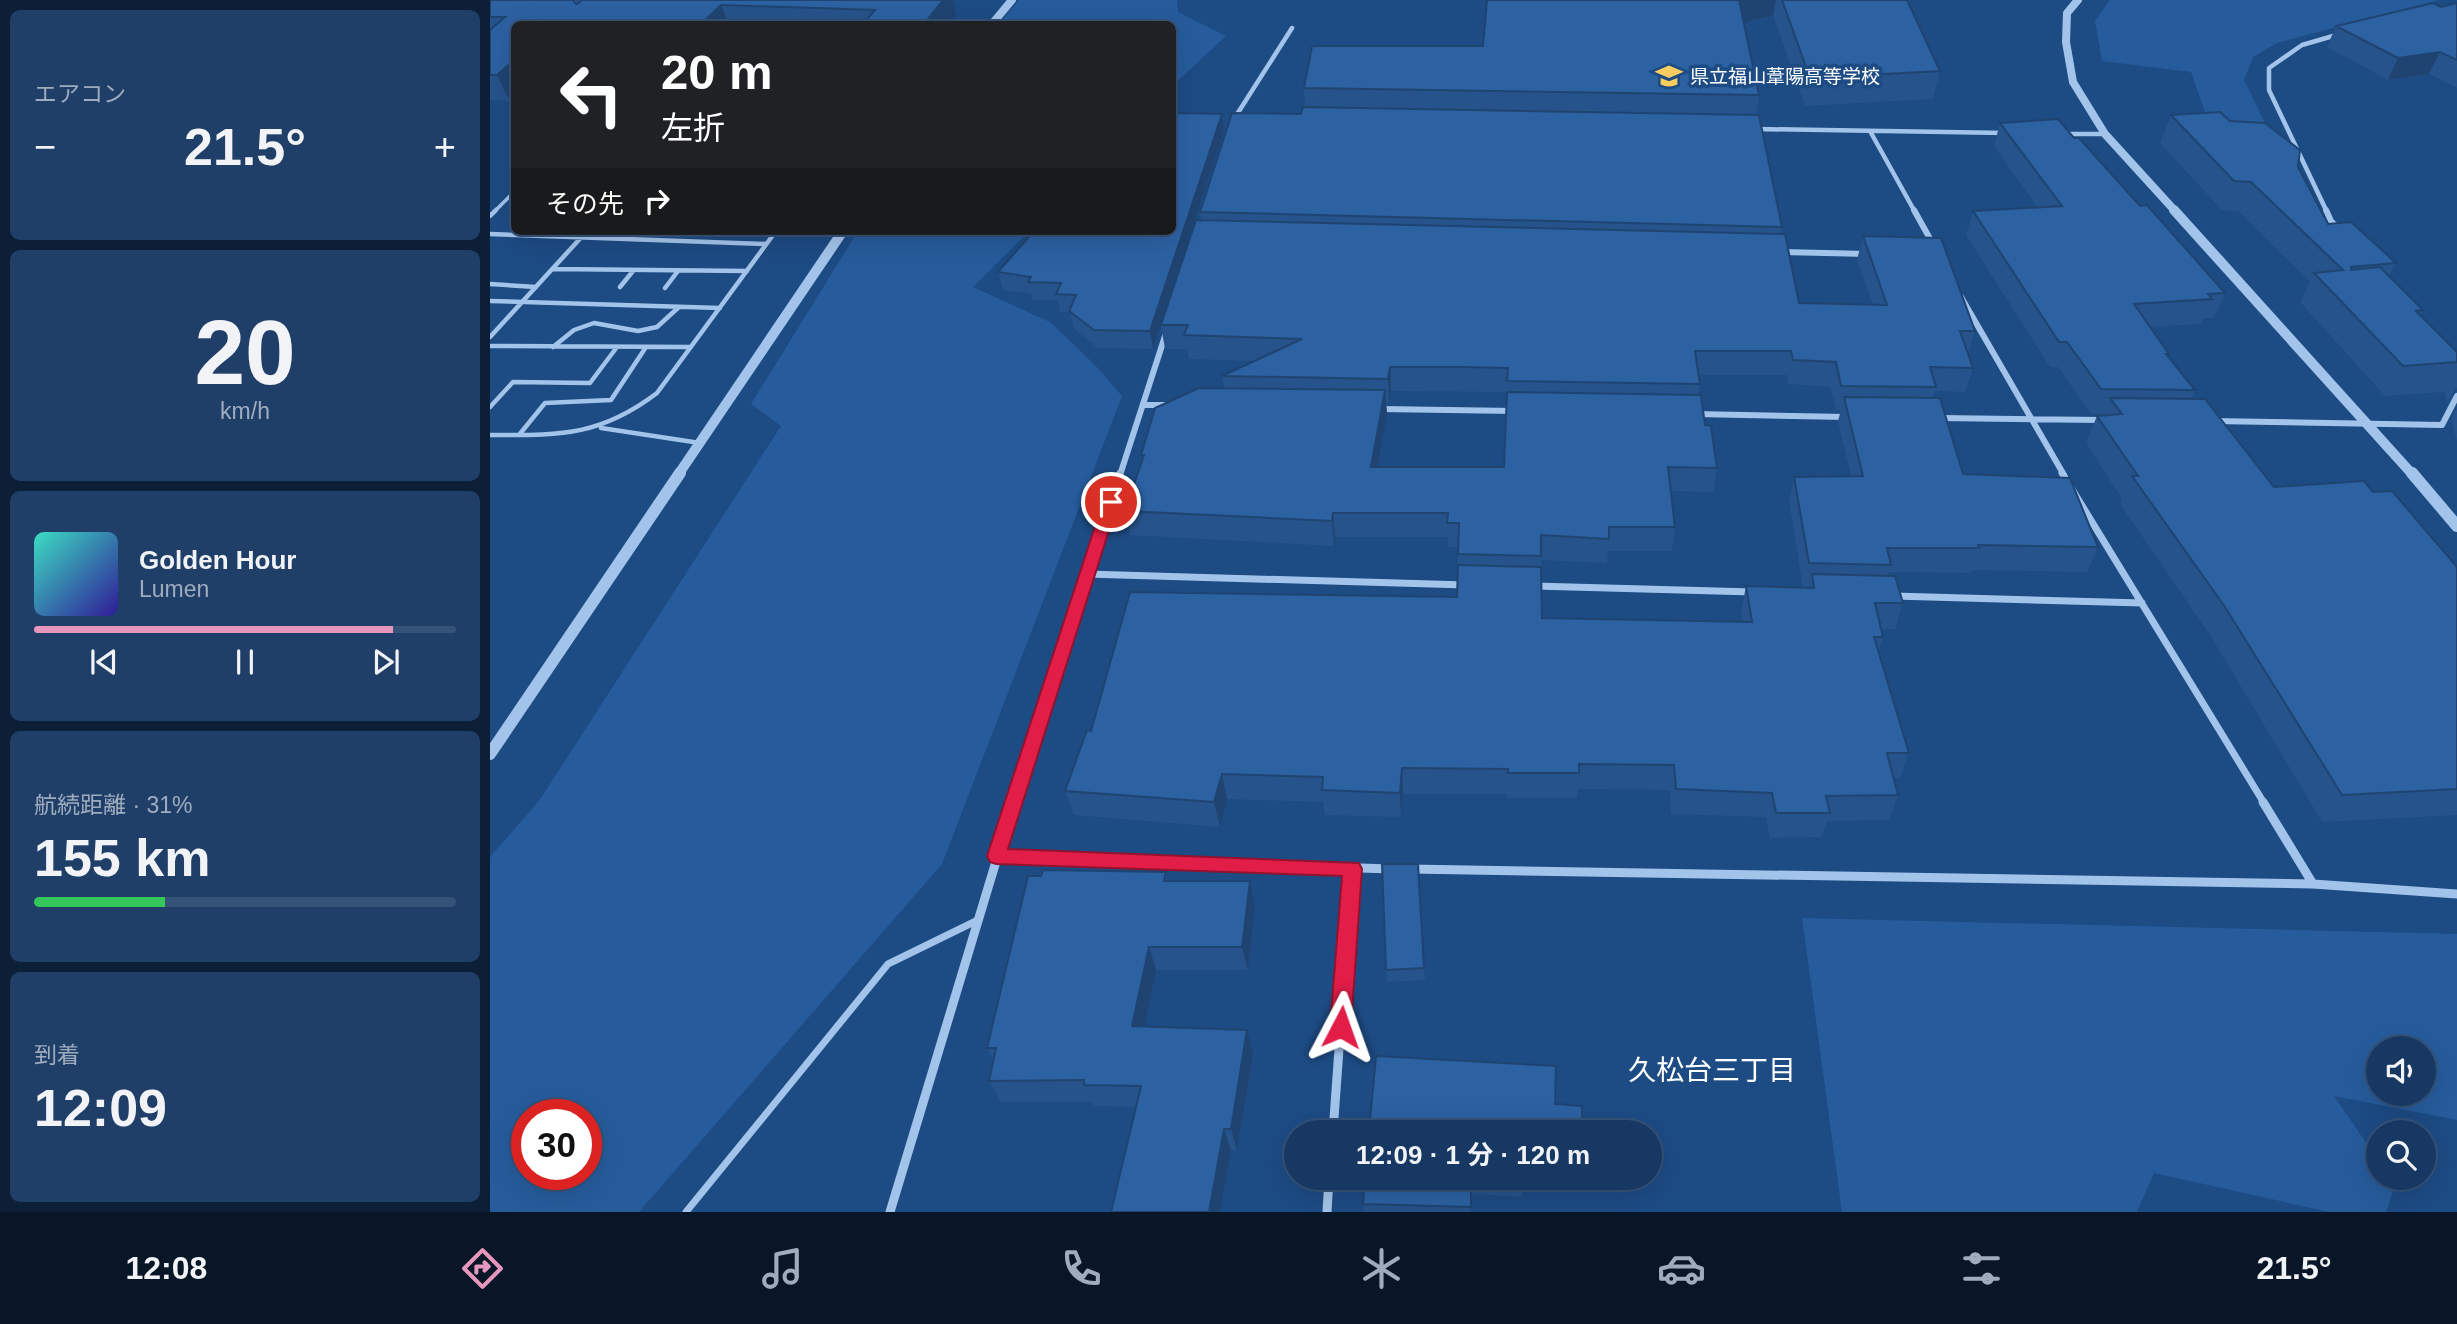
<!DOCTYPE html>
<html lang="ja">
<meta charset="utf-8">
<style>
body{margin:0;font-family:Helvetica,"Noto Sans JP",sans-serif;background:#1f3f69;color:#f1f3f6;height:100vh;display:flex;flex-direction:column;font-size:26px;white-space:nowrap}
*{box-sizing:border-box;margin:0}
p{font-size:23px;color:#9eacbe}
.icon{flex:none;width:38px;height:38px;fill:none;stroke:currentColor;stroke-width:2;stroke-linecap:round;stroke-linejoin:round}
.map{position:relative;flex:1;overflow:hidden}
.sheet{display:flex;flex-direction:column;gap:10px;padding:10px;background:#0c1f36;width:490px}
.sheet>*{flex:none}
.top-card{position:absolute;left:21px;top:21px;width:665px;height:214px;border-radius:10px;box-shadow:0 7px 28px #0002,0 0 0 2px #355278;background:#202124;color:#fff;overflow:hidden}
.buttons{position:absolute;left:1876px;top:1036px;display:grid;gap:14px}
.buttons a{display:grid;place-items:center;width:70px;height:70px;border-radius:50%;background:#163863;box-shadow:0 7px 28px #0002,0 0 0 2px #355278;font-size:35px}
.speed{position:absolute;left:21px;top:1099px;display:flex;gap:14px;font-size:35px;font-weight:700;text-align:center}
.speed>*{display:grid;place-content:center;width:91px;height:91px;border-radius:50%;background:#163863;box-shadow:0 7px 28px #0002,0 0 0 2px #355278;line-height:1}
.speed .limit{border:10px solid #d22;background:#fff;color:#111}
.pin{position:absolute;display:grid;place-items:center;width:60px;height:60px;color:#fff;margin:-30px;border:4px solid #fff;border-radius:50%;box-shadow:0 2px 7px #0007}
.me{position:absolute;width:77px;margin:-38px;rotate:4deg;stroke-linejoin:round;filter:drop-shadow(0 0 5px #0008)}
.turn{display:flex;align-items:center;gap:24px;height:147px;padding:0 35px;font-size:32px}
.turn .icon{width:91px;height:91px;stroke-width:2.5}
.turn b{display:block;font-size:49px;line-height:60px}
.then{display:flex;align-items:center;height:66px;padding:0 35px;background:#0003;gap:14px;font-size:26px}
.big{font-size:52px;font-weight:700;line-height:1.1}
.sheet .card{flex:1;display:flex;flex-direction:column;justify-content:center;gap:10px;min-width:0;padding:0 24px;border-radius:10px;background:#1f3f69}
.sheet .dial{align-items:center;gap:0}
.dial b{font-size:91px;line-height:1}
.song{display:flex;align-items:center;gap:21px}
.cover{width:84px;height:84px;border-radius:10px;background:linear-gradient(135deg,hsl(170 70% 55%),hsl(250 70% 35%))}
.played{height:7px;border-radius:4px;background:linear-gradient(90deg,#e797bd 85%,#355278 85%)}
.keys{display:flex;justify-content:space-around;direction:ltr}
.heat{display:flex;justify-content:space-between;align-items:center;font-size:38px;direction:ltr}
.charge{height:10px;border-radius:5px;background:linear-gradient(90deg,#34c759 31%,#355278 0)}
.trip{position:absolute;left:794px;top:1120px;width:378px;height:70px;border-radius:35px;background:#163863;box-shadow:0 7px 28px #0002,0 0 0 2px #355278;font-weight:700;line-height:70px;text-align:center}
.menu{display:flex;height:112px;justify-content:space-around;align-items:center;background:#091628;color:#9eacbe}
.menu .icon{width:49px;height:49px}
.menu .current{color:#e797bd}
.menu b{font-size:32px;color:#f1f3f6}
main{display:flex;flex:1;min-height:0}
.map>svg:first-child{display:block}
</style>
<main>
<section class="sheet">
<div class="card"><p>エアコン</p>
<div class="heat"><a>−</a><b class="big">21.5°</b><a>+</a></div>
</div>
<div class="card dial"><b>20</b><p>km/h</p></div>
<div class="card">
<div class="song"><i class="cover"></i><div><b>Golden Hour</b><p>Lumen</p></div></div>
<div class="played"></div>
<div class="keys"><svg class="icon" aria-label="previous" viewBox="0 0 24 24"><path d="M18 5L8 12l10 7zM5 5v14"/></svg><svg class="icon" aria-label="pause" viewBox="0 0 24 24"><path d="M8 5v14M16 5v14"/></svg><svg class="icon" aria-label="next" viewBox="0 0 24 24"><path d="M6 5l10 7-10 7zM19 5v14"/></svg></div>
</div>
<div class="card"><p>航続距離 · 31%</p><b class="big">155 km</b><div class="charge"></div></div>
<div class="card"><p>到着</p><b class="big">12:09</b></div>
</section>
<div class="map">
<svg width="1967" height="1212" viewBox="0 0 1967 1212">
<rect width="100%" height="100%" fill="#1d4b84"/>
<path fill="#265c9c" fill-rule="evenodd" d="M529 0H687L688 12 736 36 683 85 682 24H509Z
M1620 0H1949L1787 43 1763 57 1754 80 1784 141 1724 137 1701 72 1612 61 1605 21Z
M368 231H539L483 287 560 322 605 365 632 396 452 864 149 1212H0V857L49 801 291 426 261 404ZM37 1115H96V1174H37Z
M1312 918 1967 934V1120L1844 1096 1888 1160V1178H1900L1905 1185 1896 1212H1839L1664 1173 1647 1212H1352ZM1934 1048V1094H1888V1048Z"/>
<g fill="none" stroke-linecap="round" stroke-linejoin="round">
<path stroke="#a3c4ea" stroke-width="3.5" d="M4 212 24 192"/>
<path stroke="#a3c4ea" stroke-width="4.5" d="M0 216 6 210
M0 234 276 244
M63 269 257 271
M0 284 46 287
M130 287 143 271
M175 288 188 271
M0 301 230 308
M0 337 97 231
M0 346 201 347
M63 347 84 330 104 323 148 331 167 327 189 307
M0 407 23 382 100 383 127 347
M111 428 210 443
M0 435C69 435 109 437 167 393L286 231
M29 435 55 403 121 400 156 347"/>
<path stroke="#a3c4ea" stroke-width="7" d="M196 1212 398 964 488 920"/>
<path stroke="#a3c4ea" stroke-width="4.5" d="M744 119 802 28
M1266 129 1516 133
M1380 131 1425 212
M1573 134H1615
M1837 212 1779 90V68L1812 45 1850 34"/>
<path stroke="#a3c4ea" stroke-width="6" d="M1424 210 1444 246
M1836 210 1841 221 1850 230
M1292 252 1378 254
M1471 297 1574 475
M653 405H678
M890 409 1025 411
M1205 414 1357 417
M1450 418 1613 420
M1722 421 1952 425 1967 396
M630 475 676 333"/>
<path stroke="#a3c4ea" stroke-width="7" d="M1572 473 1774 803
M596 574 976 585
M1044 586 1263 592
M1404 596 1652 603
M523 803 630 473"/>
<path stroke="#a3c4ea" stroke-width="9" d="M1773 802 1823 884
M506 856 901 869
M920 869 1823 884 1967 894
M843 1132 862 869
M400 1212 524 802
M837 1212 839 1178"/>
<path stroke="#a3c4ea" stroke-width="8" d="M1588 0 1577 13 1576 42 1583 82 1615 134 1686 212
M502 24 522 0"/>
<path stroke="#a3c4ea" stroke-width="10" d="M1684 210 1923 475
M188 475 353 231"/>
<path stroke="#a3c4ea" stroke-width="12" d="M1922 473 1967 526
M0 754 190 473"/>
</g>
<path fill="#26538b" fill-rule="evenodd" d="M0 0H463L466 14 459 24H24L20 101 0 100Z
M997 0H1417L1450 71 1443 99 1315 106 1283 15 1254 23 1269 95 1266 114 1292 227 1291 234 1309 303 1383 305 1367 260 1373 236 1485 331 1478 355 1483 368 1475 392 1445 391 1443 398 1473 474 1608 547 1597 572 1482 570 1481 573 1399 572 1398 576 1413 603 1405 629H1391L1393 637 1388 652 1419 753 1410 778H1404L1408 795 1399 820 1337 821 1332 837 1280 838 1276 817 1181 814 1180 790 1088 789 1087 798H1017V794H913L911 817 835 815 833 802 737 799 730 827 584 815 575 791 601 731 967 597 968 547H958V537H845L844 546 640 535 635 511 652 460 651 455 734 388 732 376 764 361 699 359 697 349H675L671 326 663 349 608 348 584 329 580 312H570L568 300H543L541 294 513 290 508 272 682 231 732 114 734 131 692 262 711 220 710 212 811 114 815 107 814 88 993 46ZM1208 375H1297L1298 384 1340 387 1346 410H1351L1348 421 1361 476 1304 477 1299 501 1313 587 1256 586 1251 612 1253 622 1052 618 1051 560 1117 563 1118 551H1182L1185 527 1181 491 1223 492 1227 468 1208 395 1210 384ZM901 391 1017 392 1014 467H887L897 414 896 403H899Z
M1967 3V88L1939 74 1898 80 1837 47 1846 26Z
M1681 115 1740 121 1808 167 1838 224 1906 263 1899 276 1933 310 1930 315 1967 352V387L1957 403 1954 392 1895 396 1810 302 1820 282 1748 211 1732 210 1670 143Z
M1510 123 1584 138 1735 293 1724 318H1713L1711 324 1660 327 1679 354 1678 357 1705 390 1701 399 1784 487 1883 492 1967 567V815L1832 822 1720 635 1630 504 1632 499 1596 443 1607 416 1613 415V414H1601L1568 367H1560L1476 235 1483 211 1548 208 1504 146Z
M1967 408V441L1961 419Z
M928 864 935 980 897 982 896 970Z
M676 872 678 881 765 905 758 970H666L654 1026 763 1053 747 1150H741L730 1212H621L646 1107 604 1106 602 1102H511L499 1081 503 1061 497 1048Z
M875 1178H1089V1181L1033 1178 1032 1197 981 1194V1212H874L873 1204Z"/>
<path fill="#1f4471" d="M453 0H463L466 14 459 24H434Z
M1249 0H1286L1283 15 1245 25Z
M231 5 239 24H211Z
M1950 52 1939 74 1898 80 1908 58Z
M24 60V96L20 101 7 75Z
M732 114 734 131 663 349 660 331Z
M900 367 901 391 899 403 898 379Z
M895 390 897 414 883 491 881 467Z
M843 513 845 537 844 546 842 521Z
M912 768 913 794 911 817 910 793Z
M732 774 737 799 730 827 724 802Z
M760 881 765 905 758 970 752 947Z
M659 947 666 970 650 1048 642 1026Z
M757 1030 763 1053 747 1150 741 1129Z
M734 1129 741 1150 730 1212H719Z"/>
<path fill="#2c61a2" stroke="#1f4471" stroke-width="2" d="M0 0H84V2L87 4 92 0H453L434 24H373L385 10 231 5 211 24H24V60L7 75H0V30L15 17H0Z
M997 0H1249L1269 95 814 88 822 46H993Z
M1292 0H1417L1450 71 1320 78Z
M1943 3 1951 7 1967 3V60L1950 52 1908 58 1846 26Z
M813 107 1269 115 1292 227 710 212 742 113 811 114Z
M1730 112 1740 121 1775 123 1810 150 1808 167 1838 224 1861 222 1906 263 1861 267V270L1890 267 1933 310 1926 311 1967 352V362L1913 366 1824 273 1853 270 1761 182 1744 181 1681 115Z
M688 113 732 114 660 331 604 330 579 311 586 295 566 294 571 283 538 282 541 277 508 272 544 231H682V127Z
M1568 119 1584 138H1589L1650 206 1657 205 1735 293 1718 294 1722 299 1644 304 1679 354H1676L1705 390 1611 389 1577 342H1569L1483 211 1572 206 1510 123Z
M706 220 1295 234 1309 303 1397 305 1373 236 1451 238 1485 331H1470L1483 368 1440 367 1446 387 1351 386 1346 362 1303 360 1301 351H1205L1210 384 1017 381 1018 368 972 367H900L898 379 732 376 812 339 694 335 698 325H671Z
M709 388 895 390 881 467H1014L1017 392 1211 395 1215 425 1221 426 1227 468 1178 467 1185 527H1119V539L1051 535V556L968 554 969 523H957L958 513H843L842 521 635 511 654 455H651L665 408Z
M1354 397 1450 398 1473 474 1580 478 1608 547 1488 545 1489 548H1397L1401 565 1319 563 1304 477 1373 476Z
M1620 398 1715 399 1784 487 1874 481 1883 492 1902 491 1967 567V789L1852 795 1735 607 1642 476H1648L1607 416 1632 414Z
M968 565 1051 567 1052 618 1262 622 1256 586 1324 588 1322 574 1405 576 1413 603H1385L1393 637H1384L1419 753H1397L1408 795 1336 796 1340 813H1286L1282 793 1186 789 1184 765 1089 764V773H1018V769L912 768 910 793 832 790 833 777 732 774 724 802 575 791 597 730 601 731 640 592 967 597Z
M892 864H928L934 968 896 970Z
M553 870 676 872 674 881H760L752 947H659L642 1026 757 1030 741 1129H734L719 1212H621L651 1086 594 1085V1080L499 1081 506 1048H497L538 876H551Z
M886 1056 1066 1066 1065 1104 1092 1106V1132H879Z
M875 1178H981V1207L873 1204Z"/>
<path fill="#e11d48" stroke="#92132f" stroke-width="2" d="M621 497 628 502 518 849 869 863 872 869 861 1027 858 1033 851 1036 843 1033 840 1027 852 876 506 864 500 862 497 856 613 502Z"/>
<defs>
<g id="school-bare" transform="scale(2.1)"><path d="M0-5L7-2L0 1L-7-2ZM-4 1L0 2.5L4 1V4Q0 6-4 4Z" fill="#facd61" stroke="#1d4b84" stroke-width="2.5" paint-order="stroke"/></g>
</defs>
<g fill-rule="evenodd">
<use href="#school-bare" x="1179" y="76"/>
</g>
<g text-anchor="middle" stroke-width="7" stroke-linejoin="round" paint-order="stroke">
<g font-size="19" fill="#fff" stroke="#1d4b84" text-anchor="start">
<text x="1200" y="83">県立福山葦陽高等学校</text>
</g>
<g font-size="28" fill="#fff" stroke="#1d4b84">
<text x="1222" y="1080">久松台三丁目</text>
</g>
</g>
</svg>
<div class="buttons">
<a><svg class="icon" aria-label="sound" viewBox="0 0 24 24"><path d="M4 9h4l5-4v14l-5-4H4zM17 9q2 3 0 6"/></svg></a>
<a><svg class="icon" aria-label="search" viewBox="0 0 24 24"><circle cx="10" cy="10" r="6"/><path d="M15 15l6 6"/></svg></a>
</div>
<div class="speed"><div class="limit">30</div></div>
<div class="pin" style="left:621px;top:502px;background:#d93025"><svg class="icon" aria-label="arrive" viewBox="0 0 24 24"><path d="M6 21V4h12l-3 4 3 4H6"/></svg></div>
<svg class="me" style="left:851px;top:1027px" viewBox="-20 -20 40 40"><path d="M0-17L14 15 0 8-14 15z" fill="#e11d48" stroke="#fff" stroke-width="4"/></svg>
<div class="trip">12:09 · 1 分 · 120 m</div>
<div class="top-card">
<div class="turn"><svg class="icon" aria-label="left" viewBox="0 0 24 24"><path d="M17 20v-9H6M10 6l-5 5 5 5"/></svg><div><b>20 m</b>左折</div></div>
<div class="then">その先<svg class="icon" aria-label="right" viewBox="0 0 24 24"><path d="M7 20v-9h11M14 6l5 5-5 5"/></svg></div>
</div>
</div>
</main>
<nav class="menu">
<b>12:08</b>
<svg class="icon current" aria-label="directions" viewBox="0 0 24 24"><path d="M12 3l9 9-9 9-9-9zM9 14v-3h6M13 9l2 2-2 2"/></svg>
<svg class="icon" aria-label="music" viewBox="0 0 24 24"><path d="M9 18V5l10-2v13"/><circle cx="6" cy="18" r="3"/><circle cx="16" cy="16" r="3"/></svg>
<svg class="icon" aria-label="phone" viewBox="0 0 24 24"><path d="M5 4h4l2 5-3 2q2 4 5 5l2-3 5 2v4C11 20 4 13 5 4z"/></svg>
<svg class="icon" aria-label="climate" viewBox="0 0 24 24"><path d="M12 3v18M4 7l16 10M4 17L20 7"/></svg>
<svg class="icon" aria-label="car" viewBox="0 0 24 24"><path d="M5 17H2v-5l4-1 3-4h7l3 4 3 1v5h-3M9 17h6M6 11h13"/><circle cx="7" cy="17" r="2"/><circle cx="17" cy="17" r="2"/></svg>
<svg class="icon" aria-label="filters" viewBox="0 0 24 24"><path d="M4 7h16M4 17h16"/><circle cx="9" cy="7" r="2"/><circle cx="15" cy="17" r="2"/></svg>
<b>21.5°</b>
</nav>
